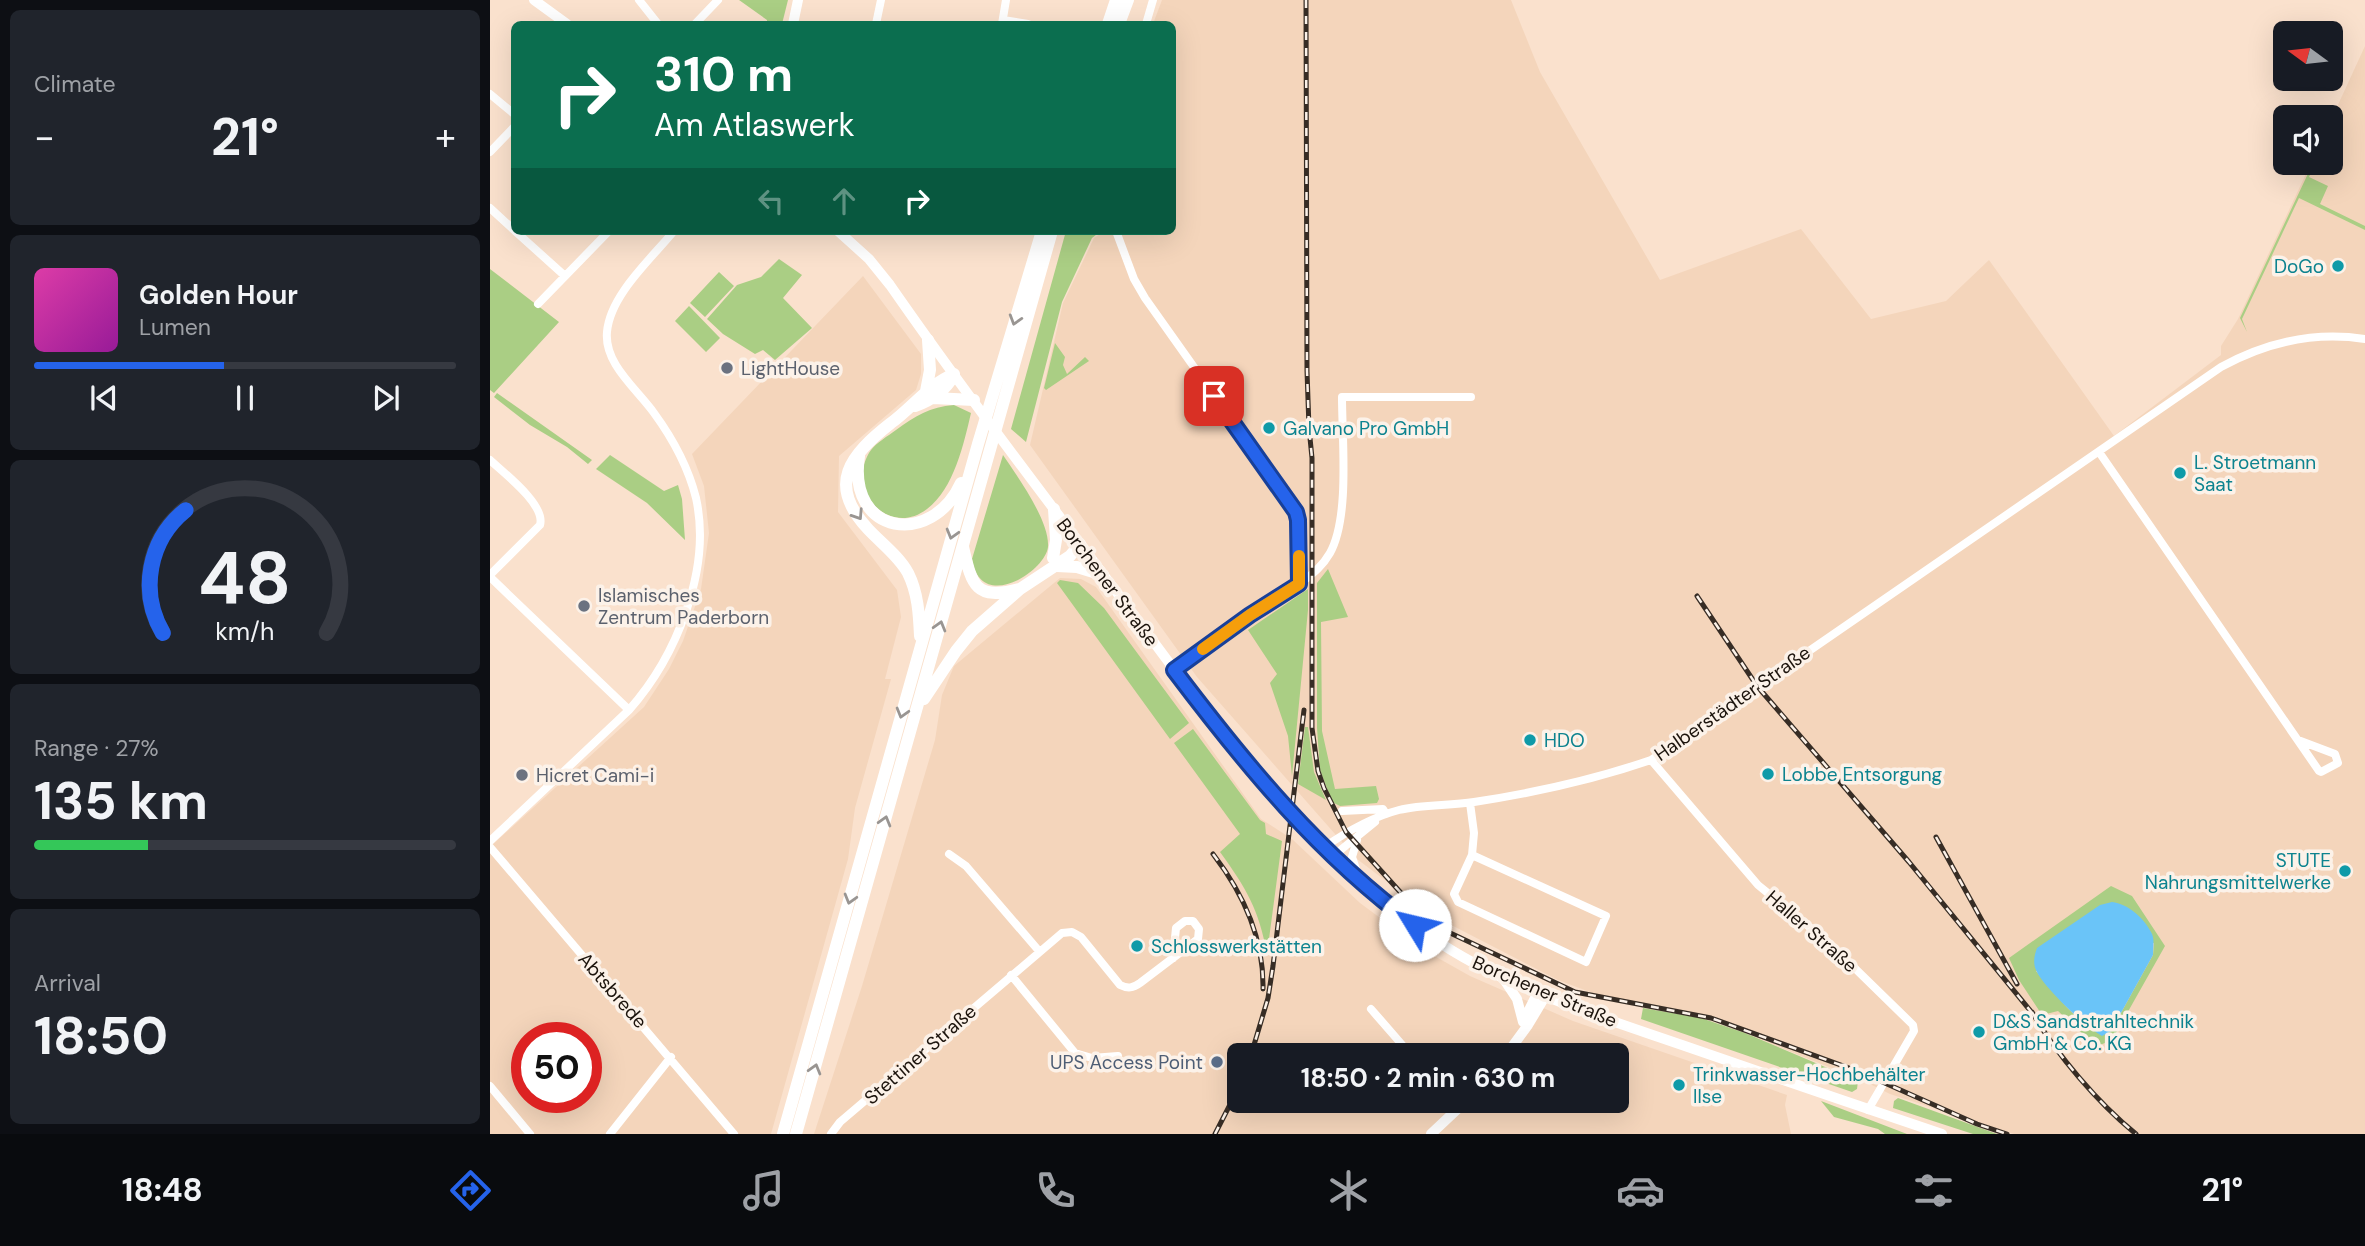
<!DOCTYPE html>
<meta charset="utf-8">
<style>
body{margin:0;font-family:"DM Sans",sans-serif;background:#20242c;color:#f1f3f6;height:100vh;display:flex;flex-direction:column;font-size:26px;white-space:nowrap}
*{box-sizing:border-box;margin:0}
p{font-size:23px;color:#9ea1a6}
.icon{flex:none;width:38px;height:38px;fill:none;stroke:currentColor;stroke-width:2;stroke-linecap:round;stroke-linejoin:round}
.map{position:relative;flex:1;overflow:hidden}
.panel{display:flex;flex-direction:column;gap:10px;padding:10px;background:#0d0f14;width:490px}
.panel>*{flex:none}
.banner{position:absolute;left:21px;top:21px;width:665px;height:214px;border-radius:10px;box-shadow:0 7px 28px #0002;background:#0b6e4f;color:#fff;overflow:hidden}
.needle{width:46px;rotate:285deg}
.buttons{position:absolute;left:1783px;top:21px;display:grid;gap:14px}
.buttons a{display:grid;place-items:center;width:70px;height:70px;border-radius:10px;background:#171b24;box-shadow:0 7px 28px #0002;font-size:35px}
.speed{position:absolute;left:21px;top:1022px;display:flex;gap:14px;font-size:35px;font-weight:700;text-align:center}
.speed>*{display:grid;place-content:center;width:91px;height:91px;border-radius:50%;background:#171b24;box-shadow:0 7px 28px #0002;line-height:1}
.speed .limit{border:10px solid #d22;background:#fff;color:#111}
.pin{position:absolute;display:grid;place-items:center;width:60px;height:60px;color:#fff;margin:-30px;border-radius:14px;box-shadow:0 4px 10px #0006}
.me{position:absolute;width:77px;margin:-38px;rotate:306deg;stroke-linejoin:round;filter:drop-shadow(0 0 5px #0008)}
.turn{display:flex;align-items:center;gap:24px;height:147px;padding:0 28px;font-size:32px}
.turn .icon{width:91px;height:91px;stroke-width:2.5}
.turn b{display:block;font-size:49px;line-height:60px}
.lanes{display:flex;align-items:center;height:66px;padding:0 28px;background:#0003;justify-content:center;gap:35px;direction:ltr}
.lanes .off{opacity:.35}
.big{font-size:52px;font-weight:700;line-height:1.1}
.panel .card{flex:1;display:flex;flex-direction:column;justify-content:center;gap:10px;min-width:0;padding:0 24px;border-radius:10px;background:#20242c}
.panel .dial{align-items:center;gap:0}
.dial svg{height:182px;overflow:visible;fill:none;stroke:#363941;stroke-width:7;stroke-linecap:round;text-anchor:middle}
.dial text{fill:#f1f3f6;stroke:none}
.song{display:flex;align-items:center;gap:21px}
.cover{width:84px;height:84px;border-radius:10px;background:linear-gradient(135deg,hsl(320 70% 55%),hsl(300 70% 35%))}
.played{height:7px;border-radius:4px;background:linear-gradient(90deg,#2563eb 45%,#363941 45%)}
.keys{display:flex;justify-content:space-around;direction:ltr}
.heat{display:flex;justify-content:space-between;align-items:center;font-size:38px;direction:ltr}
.charge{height:10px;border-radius:5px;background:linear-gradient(90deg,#34c759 27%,#363941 0)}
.trip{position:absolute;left:737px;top:1043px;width:402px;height:70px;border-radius:10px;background:#171b24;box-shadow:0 7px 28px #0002;font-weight:700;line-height:70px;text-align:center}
.tab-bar{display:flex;height:112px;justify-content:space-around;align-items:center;background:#090b0e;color:#9ea1a6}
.tab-bar .icon{width:49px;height:49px}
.tab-bar .current{color:#2563eb}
.tab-bar b{font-size:32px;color:#f1f3f6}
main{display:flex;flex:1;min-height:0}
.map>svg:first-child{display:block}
</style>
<main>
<section class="panel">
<div class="card"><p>Climate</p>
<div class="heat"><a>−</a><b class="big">21°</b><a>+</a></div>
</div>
<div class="card">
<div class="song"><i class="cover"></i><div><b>Golden Hour</b><p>Lumen</p></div></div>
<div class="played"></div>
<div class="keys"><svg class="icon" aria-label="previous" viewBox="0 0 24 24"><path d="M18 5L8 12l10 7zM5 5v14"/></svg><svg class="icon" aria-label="pause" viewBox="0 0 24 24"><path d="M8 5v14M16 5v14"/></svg><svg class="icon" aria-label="next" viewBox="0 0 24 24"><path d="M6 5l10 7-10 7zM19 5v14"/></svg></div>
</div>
<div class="card dial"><svg viewBox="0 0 100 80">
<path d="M14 69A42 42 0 1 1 86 69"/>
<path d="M14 69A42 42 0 0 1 24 15" stroke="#2563eb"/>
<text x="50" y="56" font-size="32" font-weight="700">48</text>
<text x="50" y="72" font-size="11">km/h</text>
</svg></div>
<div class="card"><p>Range · 27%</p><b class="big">135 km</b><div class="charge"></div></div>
<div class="card"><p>Arrival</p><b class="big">18:50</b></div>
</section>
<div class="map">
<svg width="1875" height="1134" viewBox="0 0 1875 1134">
<rect width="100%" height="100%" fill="#fae1cd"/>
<path fill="#f4d5bb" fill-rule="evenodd" d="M672 0H1021L1050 72 1170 280 1311 229 1381 319 1456 301 1499 260 1624 436 1731 355V346L1748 319 1821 163H1841V120L1875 46V1134H1524L1400 1094 1370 1079 1311 1056 1221 1018 1187 1009 1116 998 1068 980 938 913 867 859 707 677 540 445 573 303 604 238 615 231H682V24H663ZM1547 948 1601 1030 1572 1002 1546 971 1544 958Z
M373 276 431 354V374L426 390 349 456 348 512 407 590 411 617 395 679H401L365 808 358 859 281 1134H0V847L154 707 179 669 193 641 211 589 219 533 214 486 202 454ZM37 1038H96V1097H37Z
M570 578 591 579 606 587 771 819 802 839 870 903 932 949 980 976 1083 1021 1297 1095 1295 1105 1301 1134H324L372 986 445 740 452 695 464 666ZM749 1055H1127V1101H749Z"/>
<path fill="#aace84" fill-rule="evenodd" d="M249 0H298L292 24H277V20Z
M1823 163H1826L1819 177 1838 186 1830 204 1875 226V230L1809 198 1752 319 1757 332 1750 318Z
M576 231H611L602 238 572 302 536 442 521 429Z
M289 259 312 275 293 298 322 328 285 360 273 350 265 354 233 334 217 319 247 285 271 277Z
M0 269 69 322 4 393 0 390Z
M229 272 244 286 215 317 200 303Z
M199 306 230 338 216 352 185 321Z
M565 343 575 357 573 365 577 374 595 357 599 361 556 390 554 388Z
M7 393 102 460 98 464 77 447 40 425 4 397Z
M464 405 481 413C474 443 464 489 437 509 398 539 354 488 381 450 386 443 398 436 406 430 425 416 440 407 464 405Z
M120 455 174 491 188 485 192 499 195 540 157 503 106 469Z
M513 455C527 476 560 521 558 547 555 572 490 613 482 559Z
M838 569 858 617 831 622 832 731 845 789 886 786 889 799 887 803 850 806 842 802 830 770 827 728V583Z
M570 580 588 583 614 608 699 723 680 739 567 583Z
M818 589V610L802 776 798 736 780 683 787 674 758 630Z
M815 727H818L824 772 836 800 808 784Z
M703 729 770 820 775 823 776 834 792 841 777 954C769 909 756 888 730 852L750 834 684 743Z
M1621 886 1642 896 1675 946 1622 1040 1610 1045 1597 1038 1568 1011 1552 1015 1529 980 1519 958ZM1664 943 1663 955 1621 1031 1612 1035C1585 1021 1565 994 1546 971Z
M1153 1008 1211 1018 1255 1033 1368 1081 1367 1089 1362 1092 1151 1019Z
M1408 1098 1507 1134H1483L1403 1108 1404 1101Z
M1331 1101 1417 1134H1395L1388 1129 1344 1117Z"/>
<path fill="#6ac4f8" d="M1622 902C1638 904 1653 917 1661 932 1665 938 1663 948 1663 955L1621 1031 1612 1036C1596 1027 1553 987 1546 970 1543 963 1544 956 1547 948L1610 905Z"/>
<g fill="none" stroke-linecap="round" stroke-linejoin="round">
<path stroke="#fff" stroke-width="8" d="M149 0 168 24
M513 20 538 24
M205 24 228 0
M386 24 391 0
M512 24 516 0
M656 24 663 0
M0 94 24 114
M0 152 24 127
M0 208 24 230
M25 231 75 276
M626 231 644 279 655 298 801 504 808 520 809 584 760 615 685 670
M48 304 119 231
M1609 452C1682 558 1755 664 1829 771L1831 772 1848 763 1845 754 1808 740
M0 460C14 473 56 505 50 525L0 575
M0 577 139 710
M809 584C821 576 832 567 840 553 860 517 852 440 852 397H981
M1161 760 1268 885 1339 943 1423 1025 1424 1031 1378 1110
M980 803 984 833 982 855 964 894 968 902 1096 962 1116 916 982 855
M852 811 893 809 896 814
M867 840 862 857 870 881
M0 841 139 710C186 657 222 570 206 498 198 466 183 439 164 413 147 389 114 364 117 332 120 295 161 259 184 231
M0 847 244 1134
M833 848C856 832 882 817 909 810 933 804 959 806 984 802 1043 793 1103 780 1161 760L1731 367C1775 343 1824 331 1875 339
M459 854 476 866 549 951
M842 857 885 822
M521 975 585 1053 602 1058 628 1056
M881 1009 921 1055
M0 1086 40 1134
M120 1134 181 1057
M341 1134 350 1122 572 933 582 932 591 937 630 985C638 989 643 988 650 983L708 939 709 929 703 921H695L686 928 683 958"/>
<path stroke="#fff" stroke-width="10" d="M44 0 77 24
M303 24 308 0
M348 231 379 259 400 285C475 393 555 497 634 602 724 723 814 852 941 937 1015 988 1108 1016 1192 1045 1279 1075 1365 1105 1452 1134
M1013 978 1027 999 1033 1022
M1035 1018 1048 992
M1016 1055 1038 1025 1056 995
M941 1134 976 1101"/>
<path stroke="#fff" stroke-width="12" d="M618 24 626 0
M629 24 638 0
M436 391 440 370 438 340
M443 398 484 400
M425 406C442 400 455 391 464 375
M369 456C357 536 442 547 471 483
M473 547C482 585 485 601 529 589
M563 558 566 540 564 509
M567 566 587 567 613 575
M430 636C429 614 428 593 418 573 409 556 391 543 378 529 336 484 360 455 401 423 423 407 438 385 464 374
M434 699 466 651 482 631 530 589 580 556 590 544
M293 1134 488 444 552 231
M306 1134 562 231"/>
<g stroke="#372d25" stroke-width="5">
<path id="rail" d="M816 0 817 371 819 428 822 458V728L828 771 834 788 856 832 921 904 956 931 1085 992 1221 1018 1370 1072 1487 1124 1517 1134
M1207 596 1267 686 1419 862 1547 1019
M1446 837 1527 984
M723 854C753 893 774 939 773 989
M1542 1012C1566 1054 1608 1103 1646 1134
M761 1055 778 998 783 966 814 710
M725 1134 749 1087"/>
</g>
<use href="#rail" stroke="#fcf2e9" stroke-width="2.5" stroke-dasharray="8" stroke-linecap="butt"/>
</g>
<defs><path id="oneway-chevron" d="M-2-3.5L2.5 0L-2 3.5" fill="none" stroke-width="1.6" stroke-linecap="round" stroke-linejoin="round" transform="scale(1.75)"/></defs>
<g stroke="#999592">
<use href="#oneway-chevron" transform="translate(525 320) rotate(107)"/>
<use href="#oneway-chevron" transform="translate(368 515) rotate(57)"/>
<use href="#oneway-chevron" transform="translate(462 534) rotate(106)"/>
<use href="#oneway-chevron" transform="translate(450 626) rotate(-74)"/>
<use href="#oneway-chevron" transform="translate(412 713) rotate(106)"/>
<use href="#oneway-chevron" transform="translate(395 821) rotate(-74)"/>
<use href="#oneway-chevron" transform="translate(360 899) rotate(106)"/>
<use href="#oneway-chevron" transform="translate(325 1069) rotate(-74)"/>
</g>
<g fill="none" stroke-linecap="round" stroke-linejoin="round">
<g stroke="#184099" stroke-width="18">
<path id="route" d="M724 396 806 512 808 520 809 584 760 615 684 670C755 764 830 856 925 925"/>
</g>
<use href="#route" stroke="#2563eb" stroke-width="12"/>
<path stroke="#f59e0b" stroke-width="12" d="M713 649 760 615 809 584V556"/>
</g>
<g fill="#0f9aa8" stroke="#fcf2e9" stroke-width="2.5">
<circle cx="1848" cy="266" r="7"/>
<circle cx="779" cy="428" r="7"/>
<circle cx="1690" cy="473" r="7"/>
<circle cx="1040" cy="740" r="7"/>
<circle cx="1278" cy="774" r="7"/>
<circle cx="1855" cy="871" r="7"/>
<circle cx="647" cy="946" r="7"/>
<circle cx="1489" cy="1032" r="7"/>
<circle cx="1189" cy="1085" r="7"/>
</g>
<g fill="#6b7280" stroke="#fcf2e9" stroke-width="2.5">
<circle cx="237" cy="368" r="7"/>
<circle cx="94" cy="606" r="7"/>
<circle cx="32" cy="775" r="7"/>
</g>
<circle fill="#5c6f8a" stroke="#fcf2e9" stroke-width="2.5" cx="727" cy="1062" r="7"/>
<g text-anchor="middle" stroke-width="7" stroke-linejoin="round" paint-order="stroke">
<g font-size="19" fill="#0d838f" stroke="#fcf2e9" text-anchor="start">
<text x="1834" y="273" text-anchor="end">DoGo</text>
<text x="793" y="435">Galvano Pro GmbH</text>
<text x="1704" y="469">L. Stroetmann<tspan x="1704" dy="22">Saat</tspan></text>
<text x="1054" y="747">HDO</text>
<text x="1292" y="781">Lobbe Entsorgung</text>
<text x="1841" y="867" text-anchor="end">STUTE<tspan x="1841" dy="22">Nahrungsmittelwerke</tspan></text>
<text x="661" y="953">Schlosswerkstätten</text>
<text x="1503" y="1028">D&amp;S Sandstrahltechnik<tspan x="1503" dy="22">GmbH &amp; Co. KG</tspan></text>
<text x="1203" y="1081">Trinkwasser-Hochbehälter<tspan x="1203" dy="22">Ilse</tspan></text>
</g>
<g font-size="19" fill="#5b616d" stroke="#fcf2e9" text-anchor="start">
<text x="251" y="375">LightHouse</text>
<text x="108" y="602">Islamisches<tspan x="108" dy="22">Zentrum Paderborn</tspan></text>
<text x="46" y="782">Hicret Cami-i</text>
</g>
<g font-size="19" fill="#1c140d" stroke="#fcf2e9">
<text transform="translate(618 582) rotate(53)" y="7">Borchener Straße</text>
<text transform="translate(1242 703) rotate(-35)" y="7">Halberstädter Straße</text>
<text transform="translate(1322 931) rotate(41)" y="7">Haller Straße</text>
<text transform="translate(123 990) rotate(49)" y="7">Abtsbrede</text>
<text transform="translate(1055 991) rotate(23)" y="7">Borchener Straße</text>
<text transform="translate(430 1054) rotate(-41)" y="7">Stettiner Straße</text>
</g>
<g font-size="19" fill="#4e5e75" stroke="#fcf2e9" text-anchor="end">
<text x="713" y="1069">UPS Access Point</text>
</g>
</g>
</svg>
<div class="buttons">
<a><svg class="needle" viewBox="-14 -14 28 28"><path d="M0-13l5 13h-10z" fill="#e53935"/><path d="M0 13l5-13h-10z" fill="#9ea1a6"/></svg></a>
<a><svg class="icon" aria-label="sound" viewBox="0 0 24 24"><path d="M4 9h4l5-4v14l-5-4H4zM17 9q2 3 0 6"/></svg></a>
</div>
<div class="speed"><div class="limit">50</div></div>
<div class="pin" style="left:724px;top:396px;background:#d93025"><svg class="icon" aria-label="arrive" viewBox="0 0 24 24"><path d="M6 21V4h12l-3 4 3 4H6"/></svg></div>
<svg class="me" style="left:925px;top:925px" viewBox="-20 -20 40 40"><circle r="19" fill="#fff"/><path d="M0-13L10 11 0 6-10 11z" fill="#2563eb"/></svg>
<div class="trip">18:50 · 2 min · 630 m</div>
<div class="banner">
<div class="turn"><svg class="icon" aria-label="right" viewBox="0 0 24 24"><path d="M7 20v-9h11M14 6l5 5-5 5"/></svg><div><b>310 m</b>Am Atlaswerk</div></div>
<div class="lanes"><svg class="icon off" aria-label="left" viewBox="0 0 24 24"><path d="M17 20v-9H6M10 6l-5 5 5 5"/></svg><svg class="icon off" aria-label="ahead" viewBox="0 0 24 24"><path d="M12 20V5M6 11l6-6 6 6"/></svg><svg class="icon" aria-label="right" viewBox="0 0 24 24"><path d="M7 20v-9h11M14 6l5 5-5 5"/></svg></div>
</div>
</div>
</main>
<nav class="tab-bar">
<b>18:48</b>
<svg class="icon current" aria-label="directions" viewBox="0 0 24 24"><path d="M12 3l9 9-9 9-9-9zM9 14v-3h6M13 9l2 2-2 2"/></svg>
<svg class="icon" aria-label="music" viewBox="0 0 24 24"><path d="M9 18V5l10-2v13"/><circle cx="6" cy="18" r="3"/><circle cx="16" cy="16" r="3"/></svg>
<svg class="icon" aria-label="phone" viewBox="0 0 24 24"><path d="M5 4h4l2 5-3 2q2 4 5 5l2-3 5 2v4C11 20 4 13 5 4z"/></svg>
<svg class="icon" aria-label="climate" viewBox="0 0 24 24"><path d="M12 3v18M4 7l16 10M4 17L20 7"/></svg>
<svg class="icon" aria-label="car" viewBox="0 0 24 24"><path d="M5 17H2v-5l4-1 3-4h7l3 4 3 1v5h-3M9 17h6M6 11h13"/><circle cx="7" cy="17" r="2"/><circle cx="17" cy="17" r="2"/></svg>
<svg class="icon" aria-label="filters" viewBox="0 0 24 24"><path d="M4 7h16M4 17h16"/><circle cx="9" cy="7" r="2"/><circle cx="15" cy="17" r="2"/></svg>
<b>21°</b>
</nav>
